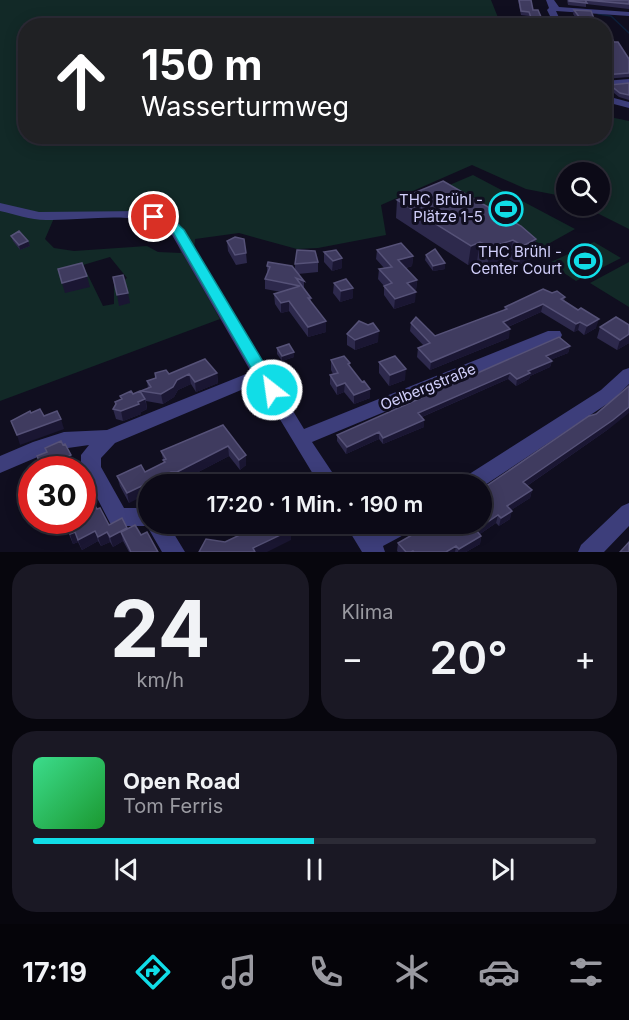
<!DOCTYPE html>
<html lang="de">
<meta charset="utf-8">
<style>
body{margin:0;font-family:Inter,sans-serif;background:#1a1824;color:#f1f3f6;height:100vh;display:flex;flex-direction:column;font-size:22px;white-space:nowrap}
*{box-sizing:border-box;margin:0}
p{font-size:20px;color:#9a9aa1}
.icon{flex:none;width:33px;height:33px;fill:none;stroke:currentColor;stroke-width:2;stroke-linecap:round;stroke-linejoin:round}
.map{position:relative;height:552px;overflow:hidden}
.panel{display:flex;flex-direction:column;gap:12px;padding:12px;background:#07060d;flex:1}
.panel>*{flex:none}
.guide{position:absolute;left:18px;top:18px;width:594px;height:126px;border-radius:24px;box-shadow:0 3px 15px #0003,0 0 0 2px #2c2b36;background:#202124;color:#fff;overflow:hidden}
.fabs{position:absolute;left:556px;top:162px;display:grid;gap:12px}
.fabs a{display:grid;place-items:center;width:54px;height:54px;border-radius:50%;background:#0c0a17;box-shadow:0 3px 15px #0003,0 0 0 2px #2c2b36;font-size:30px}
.speed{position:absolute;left:18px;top:456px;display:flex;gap:12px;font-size:30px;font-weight:700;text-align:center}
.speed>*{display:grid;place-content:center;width:78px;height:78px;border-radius:50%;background:#0c0a17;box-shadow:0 3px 15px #0003,0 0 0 2px #2c2b36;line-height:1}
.speed .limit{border:9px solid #d22;background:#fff;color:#111}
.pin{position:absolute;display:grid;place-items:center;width:51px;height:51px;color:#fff;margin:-26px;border:3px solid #fff;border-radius:50%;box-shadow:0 2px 6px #0007}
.me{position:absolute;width:66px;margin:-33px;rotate:330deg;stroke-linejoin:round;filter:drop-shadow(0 0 4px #0008)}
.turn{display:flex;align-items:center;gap:21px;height:126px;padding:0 24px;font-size:27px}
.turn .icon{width:78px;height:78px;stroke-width:2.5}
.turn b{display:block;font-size:42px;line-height:51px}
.big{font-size:45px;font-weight:600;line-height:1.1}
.panel .widget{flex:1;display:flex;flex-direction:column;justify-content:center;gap:9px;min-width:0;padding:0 21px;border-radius:24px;background:#1a1824}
.panel .dial{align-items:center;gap:0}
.dial b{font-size:78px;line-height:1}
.song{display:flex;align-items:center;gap:18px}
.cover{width:72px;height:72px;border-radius:9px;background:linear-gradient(135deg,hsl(150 70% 55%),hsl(130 70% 35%))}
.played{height:6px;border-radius:3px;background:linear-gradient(90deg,#11dde7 50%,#2c2b36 50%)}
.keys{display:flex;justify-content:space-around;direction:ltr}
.heat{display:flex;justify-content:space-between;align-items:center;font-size:33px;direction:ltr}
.panel .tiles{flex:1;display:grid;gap:12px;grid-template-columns:1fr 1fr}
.widget:last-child{grid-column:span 2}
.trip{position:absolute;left:138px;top:474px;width:354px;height:60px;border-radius:30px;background:#0c0a17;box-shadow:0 3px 15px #0003,0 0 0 2px #2c2b36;font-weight:600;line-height:60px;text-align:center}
.dock{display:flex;height:96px;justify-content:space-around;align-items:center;background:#050409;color:#9a9aa1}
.dock .icon{width:42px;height:42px}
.dock .selected{color:#11dde7}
.dock b{font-size:27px;color:#f1f3f6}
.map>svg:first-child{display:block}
</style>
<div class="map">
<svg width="629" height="552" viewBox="0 0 629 552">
<rect width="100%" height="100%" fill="#100e1f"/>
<path fill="#122927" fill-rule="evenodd" d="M0 0H491L501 25 26 26V136H604L605 116 629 121V229L583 206H600V172H567V197L526 189 472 165 381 205 386 235 318 248 297 249 239 233 195 239 194 252 186 258 220 319 0 401ZM143 217 172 228 181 253 158 252 147 246 74 251 54 248 45 239 54 218ZM110 257 127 278 114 285V304L103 306 83 265Z
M473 175 575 229 541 248 440 189Z
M594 242 621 258 576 281 549 263Z
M629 262V307L590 283Z"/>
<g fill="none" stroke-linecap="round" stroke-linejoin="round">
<path stroke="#0d203a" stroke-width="1.5" d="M598 14 611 16 629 33"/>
<path fill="#3d3e7b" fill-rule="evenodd" d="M546 0H554L559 7 629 12V16L556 11 563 26H555L547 10 549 8Z
M629 79V85L604 87V81Z
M604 92 614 98 629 102V108L606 102Z
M0 203 39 212 145 211 178 222 304 429 548 331H560L562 335 560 339 312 442 340 484H319L258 383 115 443 101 458V467L124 508H148V524H168L185 552H162L147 526H118L110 523 81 467V455L89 445 54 450 0 473V456L33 442 64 432 107 430 251 372 168 228C130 210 87 221 46 220 30 220 15 214 0 211Z
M629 368V384L613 400 482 487V484H460L463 478 601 390 623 370Z
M629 503V526L604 552H578L581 545 622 506Z
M345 524H368L372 530 384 524H414L411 531 383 546 385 552H362Z"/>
</g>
<path fill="#2d294c" d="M518 0H531L533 10 545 26H532L529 16 521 15Z
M567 0H629V9L586 4V7L568 5Z
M574 10 597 26H582L573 14Z
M604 36 614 42 629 59V77L604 79V58H608L604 52Z
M629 83V100L619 97 609 89 610 85Z
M397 200 536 239 532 258 519 265 509 259 487 266 477 261 468 265 396 218Z
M11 236 28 241 30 246 20 250 13 241Z
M227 241 246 253 247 263 236 265 228 251Z
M377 250 413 256 412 266 406 268 417 280 416 290H415V302L394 309 384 295V286L378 279 379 269 384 268 376 259Z
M324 252 342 258V268L332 271 324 262Z
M426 255 445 263V269L433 271 425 260Z
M318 262V272L298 274 304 281V288L311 298V303L326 321V332L308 337 289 311 281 313 275 304 274 294 281 292 265 289V279L267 274V266L295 270V264Z
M334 283 353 288V298L340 302 333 293Z
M552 293 565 297 564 301 596 328 584 335 578 330 574 332 541 312 508 327 509 338 430 370 417 357 418 348 424 346 410 331 411 323 435 336 504 310 505 307Z
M629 325V343L617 350 597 338 600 327Z
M347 334 378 342 355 350 347 345Z
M570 346 568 353 550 360 552 361 550 367 530 376 529 379 516 386 508 379 422 417 424 427 383 444 379 439 346 454 337 441V435Z
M277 348 294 357 282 361 277 354Z
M331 360 350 363V367L362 382 370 389V398L354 404 344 392 337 395 330 384V375L333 374 331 370Z
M379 362 405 380 389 386 379 373Z
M155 373 169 374 217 373 218 383 196 392 191 384 178 390 174 397 163 404 146 401 147 409 141 412V414L123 421 116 419 113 409 116 405 115 402 121 399 120 396 142 394 141 391 148 388 147 381 155 378Z
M223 425 246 455V465L240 470 229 456 179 482H172L167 484H148L129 503 120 486 117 476 145 472 164 463 161 451Z
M610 428 527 486 532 490 530 498 511 510 510 519 499 526 496 523 480 534 481 536 480 544 466 552H398L397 551 398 543 482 524V489Z
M97 509 109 525 127 528 141 535 158 552H129L123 541 113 547 110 542 101 546 98 541 82 550 78 542 73 544 66 527 70 525 69 520Z"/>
<path fill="#1a1632" d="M536 239 532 258 519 265 523 246Z
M513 240 509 259 487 266 491 247Z
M28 241 30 246 20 250 19 245Z
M480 242 477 261 468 265 471 246Z
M413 256 412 266 398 270V260Z
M342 258V268L332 271 333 261Z
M445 263V269L433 271V266Z
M87 276 90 287 65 293 62 283Z
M417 280 416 290 406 293 407 283Z
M353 288V298L340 302 341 291Z
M416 292 415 302 394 309 395 299Z
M128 293 130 303 119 306 117 295Z
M289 301V311L281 313V303Z
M543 304 541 312 501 330 503 322Z
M599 319 596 328 584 335 587 326Z
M326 321V332L308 337V327Z
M580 322 578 330 574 332 576 324Z
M510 329 509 338 430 370 431 362Z
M379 331 378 342 355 350V340Z
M629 334V343L617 350 620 340Z
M570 346 568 353 545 362 546 356Z
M294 352V357L282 361V356Z
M552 361 550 367 530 376 529 379 516 386 517 379 528 371Z
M406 369 405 380 389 386 390 375Z
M217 373 218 383 196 392 195 382Z
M510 373 508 379 417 419 418 413Z
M189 374 191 384 178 390 174 397 163 404 161 394 177 380Z
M345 383 344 392 337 395V386Z
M370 389V398L354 404V395Z
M145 399 147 409 141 412V414L123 421 121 411Z
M629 407V413L610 428 521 490 523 482Z
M61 419 64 429 20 445 17 435Z
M424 420V427L383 444V438Z
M379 432V439L346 454 347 447Z
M228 446 229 456 179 482 177 472Z
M71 455 74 465 71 466 69 456Z
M246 455V465L240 470 239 460Z
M54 463 56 470H43L42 468Z
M171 472 172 482 167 484H148V494L129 503 127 493Z
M532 490 530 498 505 514 507 506Z
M512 511 510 519 499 526 501 518Z
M498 515 496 523 474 538 476 530Z
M291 530V540L267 552H253V548Z
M95 531 98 541 82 550 78 540Z
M75 532 78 542 73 544 70 534Z
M107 532 110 542 101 546 98 537Z
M121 532 123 541 113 547 110 537Z
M481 536 480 544 466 552H458L459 549Z
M456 546 455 552H446Z"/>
<path fill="#3f3b5f" stroke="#565278" stroke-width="1.5" d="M519 0H531L533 10H538L545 26H534L529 12 521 11Z
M569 0H629V4L585 0 587 3 569 1Z
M574 10 591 11 597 26H586Z
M604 36H611L614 42H618L629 59V73L604 75V58H611L604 46Z
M629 83V95L620 93 610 85Z
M443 181 521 226 536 239 523 246 513 240 491 247 480 242 471 246 397 200Z
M19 231 28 241 19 245 11 236Z
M235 237 244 239 246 253 235 255 227 241Z
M401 243 413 256 398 260 417 280 407 283 416 292 395 299 384 286 392 283 379 269 392 267 377 250Z
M435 249 445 263 433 266 426 255Z
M297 250 315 251 318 262 295 264Z
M336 250 342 258 333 261 324 252Z
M268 262 292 266 304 281 296 278 311 298H308L326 321 308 327 289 301 281 303 274 294 300 286 265 279 270 267 267 266Z
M82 263 87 276 62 283 58 269Z
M123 275 128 293 117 295 113 277Z
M346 279 353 288 341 291 334 283Z
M543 289 552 293 557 291 565 297 561 299 578 310 581 308 599 319 587 326 580 322 576 324 543 304 503 322 510 329 431 362 418 348 430 343 411 323 416 317 435 336 507 309 505 307Z
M616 317 629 325V334L620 340 600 327Z
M359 321 368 325 373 323 379 331 355 340 347 334Z
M559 337 570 346 546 356 552 361 528 371 530 373 517 379 510 373 418 413 424 420 383 438 379 432 347 447 337 435Z
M289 344 294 352 282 356 277 348Z
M344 356 350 363 348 364 362 382 364 381 370 389 354 395 345 383 337 386 330 375 338 373 331 360Z
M395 356 406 369 390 375 379 362Z
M205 359 217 373 195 382 189 374 177 380 173 387 161 394 141 391 151 387 147 381 156 378 155 373 166 370 169 374Z
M629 386V407L613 420 523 482 532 490 507 506 512 511 501 518 498 515 476 530 481 536 459 549 456 546 446 552H414L413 551 411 552H406L398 543 431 524H482V489L589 416 596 414Z
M131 391 133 394 140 391 145 399 138 402 139 404 121 411 113 409 116 404 115 402 122 399 120 396Z
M40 409 44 416 57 411 61 419 17 435 11 421 30 411 31 413Z
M223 425 246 455 239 460 228 446 177 472H171L127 493 117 476 141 465 145 472 165 462 163 460 166 459 161 451Z
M61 441 63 445 65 444 71 455 69 456 75 470H57L54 463 42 468 37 456 47 452 45 448Z
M82 483 97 509 100 508 109 525 122 518 127 528 110 537 107 532 98 537 95 531 78 540 75 532 70 534 66 527 71 524 69 520H82Z
M263 524H287L291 530 253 548 255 552H199L206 539 225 542Z
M135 525 141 535 147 532 158 552H131L121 532Z
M629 542V552H620Z"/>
<path fill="#11dde7" stroke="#0b9096" stroke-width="1.5" d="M154 213 171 218 184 230 280 390 278 394H266L173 232 163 224 147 217Z"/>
<defs>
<g id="stadium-ring" transform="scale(1.725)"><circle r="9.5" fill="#100e1f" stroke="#11dde7" stroke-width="1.5"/><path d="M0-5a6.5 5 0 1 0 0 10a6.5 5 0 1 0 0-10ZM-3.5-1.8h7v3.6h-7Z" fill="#11dde7"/></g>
</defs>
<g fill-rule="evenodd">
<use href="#stadium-ring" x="506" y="209"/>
<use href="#stadium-ring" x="585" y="261"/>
</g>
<g text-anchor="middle" stroke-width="6" stroke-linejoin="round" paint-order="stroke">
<g font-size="15" fill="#d2d0fc" stroke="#100e1f" text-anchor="end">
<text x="483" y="205">THC Brühl -<tspan x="483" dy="17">Plätze 1-5</tspan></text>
<text x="562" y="257">THC Brühl -<tspan x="562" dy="17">Center Court</tspan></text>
</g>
<g font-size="15" fill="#d2d0fc" stroke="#100e1f">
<text transform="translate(428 387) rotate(-22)" y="5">Oelbergstraße</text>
</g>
</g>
</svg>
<div class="fabs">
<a><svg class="icon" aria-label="search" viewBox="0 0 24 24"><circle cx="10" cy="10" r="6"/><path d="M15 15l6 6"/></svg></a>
</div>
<div class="speed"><div class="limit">30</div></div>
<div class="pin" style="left:154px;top:217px;background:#d93025"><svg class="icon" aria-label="arrive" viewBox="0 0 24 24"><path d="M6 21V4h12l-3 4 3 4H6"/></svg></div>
<svg class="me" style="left:272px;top:390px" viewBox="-20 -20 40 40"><circle r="17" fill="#11dde7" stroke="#fff" stroke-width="3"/><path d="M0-11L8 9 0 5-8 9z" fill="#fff"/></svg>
<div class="trip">17:20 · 1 Min. · 190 m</div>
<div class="guide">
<div class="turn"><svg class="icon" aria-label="ahead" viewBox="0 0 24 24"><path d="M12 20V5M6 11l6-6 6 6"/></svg><div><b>150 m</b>Wasserturmweg</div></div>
</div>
</div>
<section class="panel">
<div class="tiles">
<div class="widget dial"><b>24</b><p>km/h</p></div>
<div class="widget"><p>Klima</p>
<div class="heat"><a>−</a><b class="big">20°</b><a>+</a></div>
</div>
<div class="widget">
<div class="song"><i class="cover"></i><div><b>Open Road</b><p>Tom Ferris</p></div></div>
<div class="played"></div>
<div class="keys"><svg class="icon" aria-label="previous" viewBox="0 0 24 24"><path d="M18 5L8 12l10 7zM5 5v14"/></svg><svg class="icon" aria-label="pause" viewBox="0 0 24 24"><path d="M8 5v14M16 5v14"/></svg><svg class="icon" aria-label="next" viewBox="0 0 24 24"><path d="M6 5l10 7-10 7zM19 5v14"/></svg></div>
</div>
</div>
</section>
<nav class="dock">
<b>17:19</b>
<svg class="icon selected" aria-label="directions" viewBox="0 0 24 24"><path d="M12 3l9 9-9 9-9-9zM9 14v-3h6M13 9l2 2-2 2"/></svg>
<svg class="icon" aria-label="music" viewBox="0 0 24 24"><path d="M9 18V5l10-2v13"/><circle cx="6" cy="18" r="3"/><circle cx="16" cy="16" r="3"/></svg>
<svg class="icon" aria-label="phone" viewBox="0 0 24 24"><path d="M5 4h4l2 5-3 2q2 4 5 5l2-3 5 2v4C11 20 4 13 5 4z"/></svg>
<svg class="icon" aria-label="climate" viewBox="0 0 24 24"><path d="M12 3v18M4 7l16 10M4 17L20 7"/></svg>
<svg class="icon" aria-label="car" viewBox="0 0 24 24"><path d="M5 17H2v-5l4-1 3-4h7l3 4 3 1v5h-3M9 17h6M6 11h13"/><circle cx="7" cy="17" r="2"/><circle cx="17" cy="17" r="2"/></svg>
<svg class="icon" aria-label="filters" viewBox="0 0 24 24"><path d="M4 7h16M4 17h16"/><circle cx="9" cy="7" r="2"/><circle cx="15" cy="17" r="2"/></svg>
</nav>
